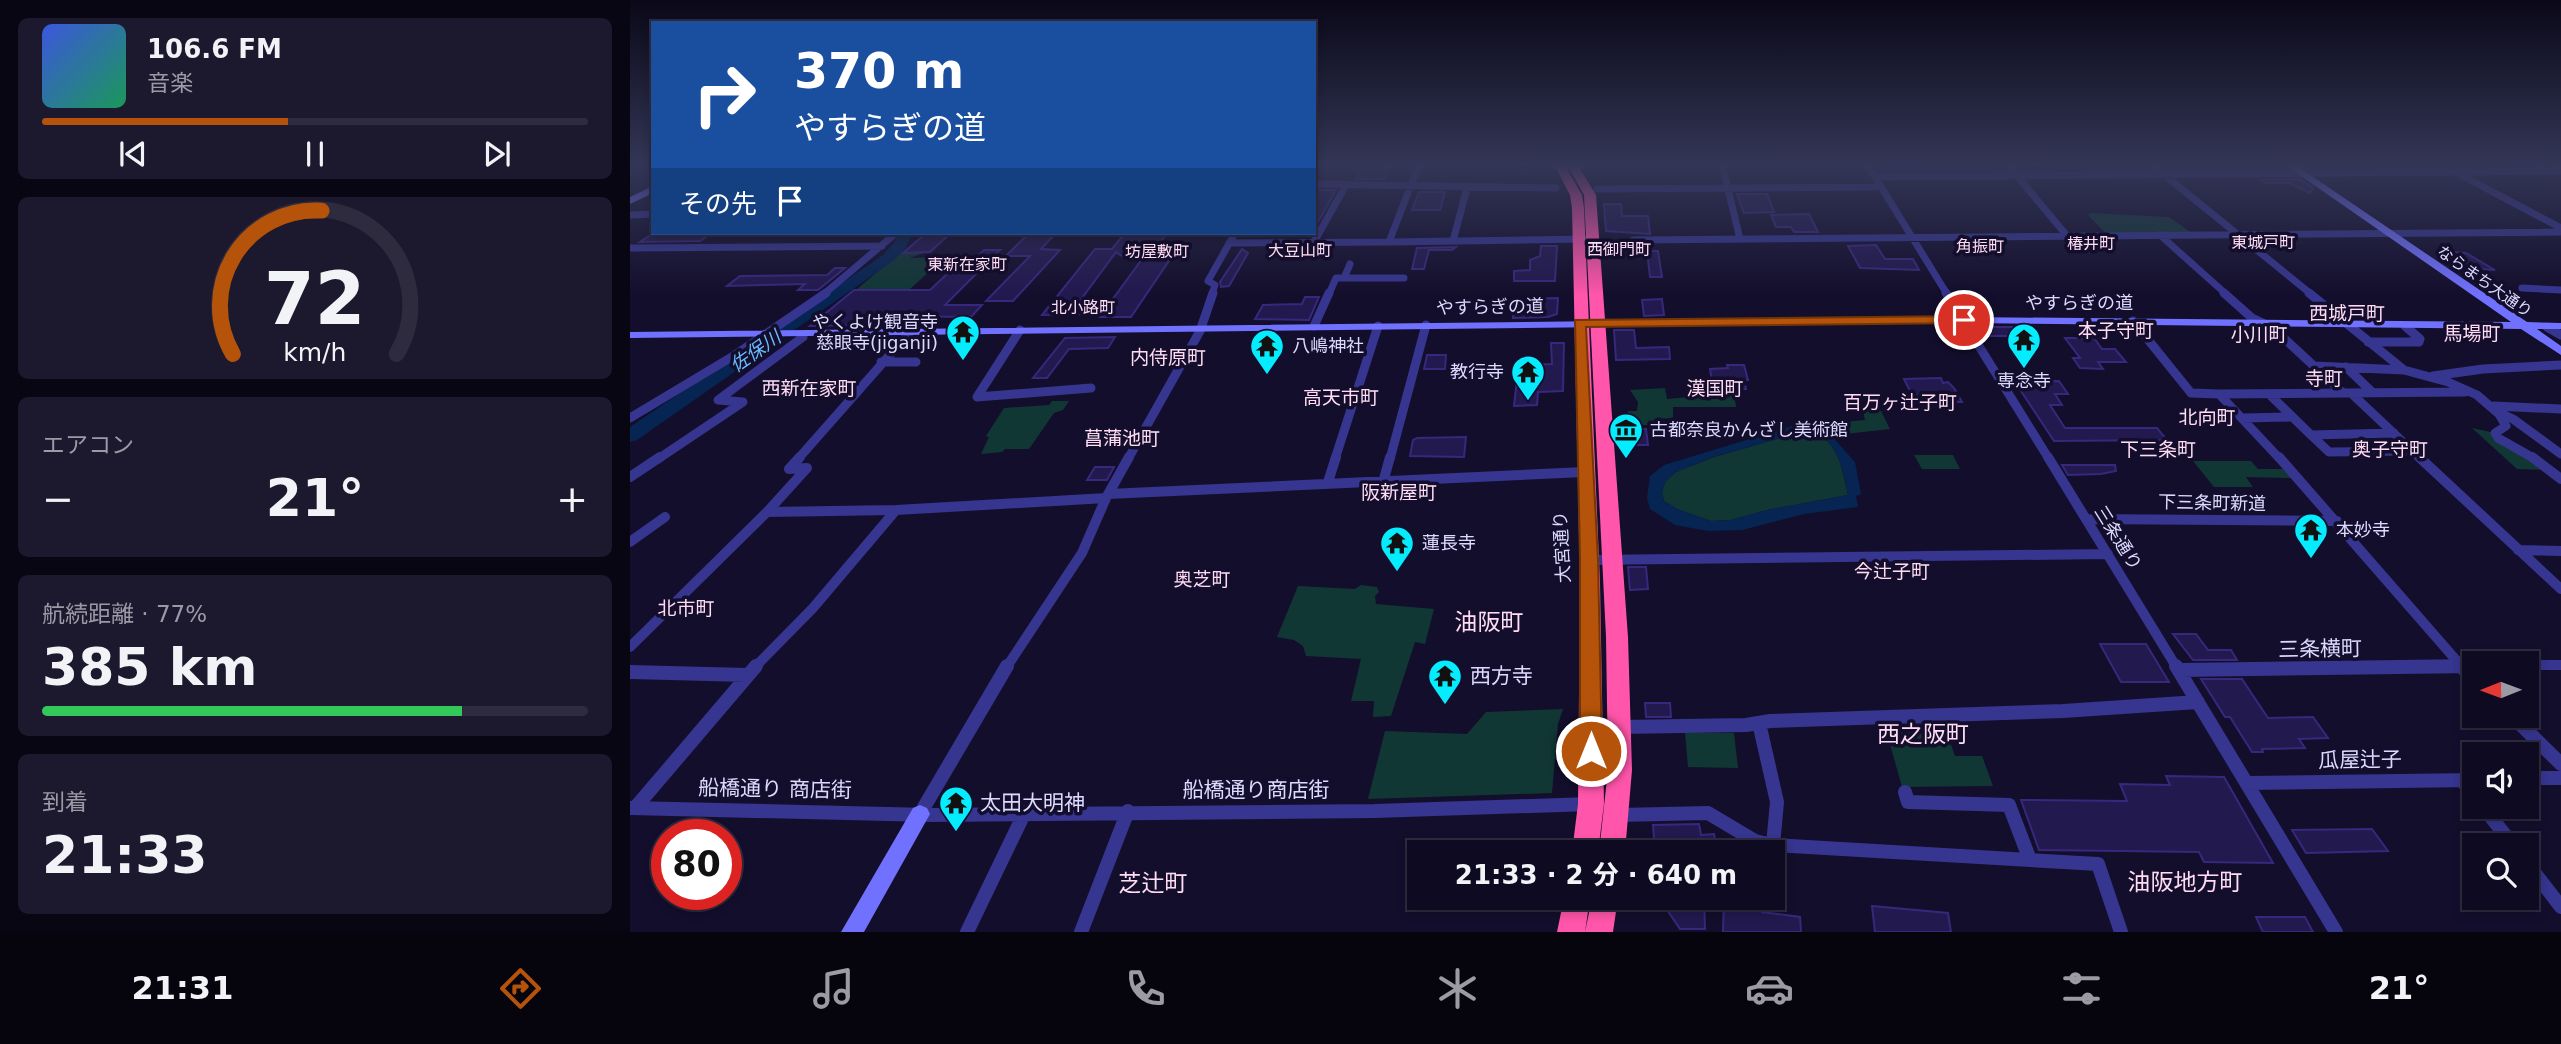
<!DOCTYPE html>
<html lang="ja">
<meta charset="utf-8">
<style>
body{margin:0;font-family:"DejaVu Sans","Noto Sans JP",sans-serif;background:#1c182e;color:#f1f3f6;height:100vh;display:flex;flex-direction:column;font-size:26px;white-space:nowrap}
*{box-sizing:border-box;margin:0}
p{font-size:23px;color:#9b9aa5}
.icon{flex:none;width:38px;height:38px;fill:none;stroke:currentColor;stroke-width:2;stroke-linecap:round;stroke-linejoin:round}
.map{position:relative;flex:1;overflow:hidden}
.side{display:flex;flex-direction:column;gap:18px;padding:18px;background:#080612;width:630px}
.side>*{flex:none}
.top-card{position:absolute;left:21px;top:21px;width:665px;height:214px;border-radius:0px;box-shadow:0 4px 10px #0003,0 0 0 2px #2e2b3f;background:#1a4fa0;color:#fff;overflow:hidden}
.needle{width:46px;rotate:269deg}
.buttons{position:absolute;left:1832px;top:651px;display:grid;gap:14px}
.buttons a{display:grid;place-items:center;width:77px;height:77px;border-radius:0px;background:#0e0a21;box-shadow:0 4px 10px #0003,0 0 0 2px #2e2b3f;font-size:35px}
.speed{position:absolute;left:21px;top:819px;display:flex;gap:14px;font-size:35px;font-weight:700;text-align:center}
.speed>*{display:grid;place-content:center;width:91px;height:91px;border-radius:50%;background:#0e0a21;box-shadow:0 4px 10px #0003,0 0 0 2px #2e2b3f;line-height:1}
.speed .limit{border:10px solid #d22;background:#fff;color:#111}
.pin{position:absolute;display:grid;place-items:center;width:60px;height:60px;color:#fff;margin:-30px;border:4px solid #fff;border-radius:50%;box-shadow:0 2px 7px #0007}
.me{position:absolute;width:77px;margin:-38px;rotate:0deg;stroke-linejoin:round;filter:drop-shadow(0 0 5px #0008)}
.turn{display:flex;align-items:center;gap:24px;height:147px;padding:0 28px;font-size:32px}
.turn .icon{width:91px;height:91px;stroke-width:2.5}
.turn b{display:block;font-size:49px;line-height:60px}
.then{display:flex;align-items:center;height:66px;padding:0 28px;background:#0003;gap:14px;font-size:26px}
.big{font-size:52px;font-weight:700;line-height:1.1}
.side .tile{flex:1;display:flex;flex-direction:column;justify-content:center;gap:10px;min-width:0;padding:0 24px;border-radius:10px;background:#1c182e}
.side .dial{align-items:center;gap:0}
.dial svg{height:182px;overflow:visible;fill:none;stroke:#2e2b3f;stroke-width:7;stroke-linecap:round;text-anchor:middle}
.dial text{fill:#f1f3f6;stroke:none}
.song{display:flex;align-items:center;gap:21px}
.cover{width:84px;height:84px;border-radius:10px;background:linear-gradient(135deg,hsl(230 70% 55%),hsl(150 70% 35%))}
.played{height:7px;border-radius:4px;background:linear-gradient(90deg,#b45309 45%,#2e2b3f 45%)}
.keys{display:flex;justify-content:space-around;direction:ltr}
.heat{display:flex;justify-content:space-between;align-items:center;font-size:38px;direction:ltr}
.charge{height:10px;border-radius:5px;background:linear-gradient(90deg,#34c759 77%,#2e2b3f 0)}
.trip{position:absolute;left:777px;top:840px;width:378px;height:70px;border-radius:0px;background:#0e0a21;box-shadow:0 4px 10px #0003,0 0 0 2px #2e2b3f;font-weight:700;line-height:70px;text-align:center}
.dock{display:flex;height:112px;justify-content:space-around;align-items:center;background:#06040d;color:#9b9aa5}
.dock .icon{width:49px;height:49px}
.dock .on{color:#b45309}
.dock b{font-size:32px;color:#f1f3f6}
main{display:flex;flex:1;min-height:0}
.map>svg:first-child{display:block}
</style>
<main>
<section class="side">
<div class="tile">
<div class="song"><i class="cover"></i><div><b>106.6 FM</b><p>音楽</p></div></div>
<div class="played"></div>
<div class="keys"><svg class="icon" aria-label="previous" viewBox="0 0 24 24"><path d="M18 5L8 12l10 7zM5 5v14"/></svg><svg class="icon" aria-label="pause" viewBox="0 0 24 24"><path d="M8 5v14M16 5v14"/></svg><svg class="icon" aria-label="next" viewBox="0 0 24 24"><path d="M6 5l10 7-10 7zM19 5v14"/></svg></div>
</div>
<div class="tile dial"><svg viewBox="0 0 100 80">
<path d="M14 69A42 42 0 1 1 86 69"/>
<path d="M14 69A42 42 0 0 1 53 6" stroke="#b45309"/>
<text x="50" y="56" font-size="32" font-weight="700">72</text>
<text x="50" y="72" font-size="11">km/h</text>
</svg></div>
<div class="tile"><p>エアコン</p>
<div class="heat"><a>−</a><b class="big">21°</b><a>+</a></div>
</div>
<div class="tile"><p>航続距離 · 77%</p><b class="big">385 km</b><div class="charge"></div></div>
<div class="tile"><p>到着</p><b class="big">21:33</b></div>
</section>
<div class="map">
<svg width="1931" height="932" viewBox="0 0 1931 932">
<rect width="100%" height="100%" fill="#130e2c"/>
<path fill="#113735" d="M1461 213 1539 217 1562 233 1477 235 1458 215Z
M270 253H294L279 258 315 257 280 289H227Z
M1035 388 1037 399 1104 393 1106 407H1043V418L1024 419V425H998V411H1007L1008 402 1000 390Z
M422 401H439L433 410 424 413 399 449H375L372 452 351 454 359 437 356 436 374 408 419 405Z
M1233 411H1251L1260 429 1206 435 1192 424 1235 420Z
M1842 428 1865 433 1919 470 1887 469Z
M1176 431C1208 436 1212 468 1218 495L1137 510 1101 520 1081 521 1047 509 1034 501 1032 493 1035 482 1046 472 1084 457Z
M1284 455H1323L1330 469H1292Z
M1563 461H1621L1628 469H1653L1661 478 1616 477 1623 487H1584Z
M731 585 747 587 749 592 745 596 746 604 804 609 795 644 785 642 761 716 743 717 744 701H721L731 659 676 656 673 646 664 640 647 637 668 586 725 589Z
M933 709 928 724 922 793 738 799 755 731 837 734 856 712Z
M1313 722 1325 756H1352L1363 786 1272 787 1254 723Z
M1055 733H1104L1108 768 1058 767Z"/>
<path fill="#072552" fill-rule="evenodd" d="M1182 420 1191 424 1225 462 1231 494 1226 496 1228 507 1174 514 1112 530 1078 531 1045 525 1020 509 1017 498 1020 476 1034 465ZM1177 431C1207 436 1213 468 1218 495L1137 510 1101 520 1081 521 1047 509 1034 501 1032 493 1035 482 1046 472 1083 457Z"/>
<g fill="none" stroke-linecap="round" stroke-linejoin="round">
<path fill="#072552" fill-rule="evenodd" d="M269 233H283L275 249 263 261 7 440 0 442V427L253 255 263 244Z"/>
</g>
<path fill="#22194f" stroke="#37287d" stroke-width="2" fill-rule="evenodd" d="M736 164H761L754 179H726Z
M1670 179 1683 188 1680 193 1659 183H1635L1630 180Z
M684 190H706L684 229Z
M789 192H815L810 210H782Z
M1107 194H1137L1144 212 1114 213Z
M974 204H991L992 216H1018L1020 234 976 231Z
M1179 214 1188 232H1164L1161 227H1146L1141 215Z
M321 233 300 252 273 253 295 234Z
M399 233H426L411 249 430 250 383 301H356L400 256H376Z
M495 233H537L526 248 547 249 501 317H470L472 314 412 315 465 249H482ZM486 252 492 256 515 255 479 304 447 305Z
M19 236H77L70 241 10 242Z
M1246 245 1255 259H1283L1289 270 1230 268 1218 246Z
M911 246H927L925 281H884V271L900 270V260L910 256Z
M826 247 822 250H799L794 269H782L787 248Z
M612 249 618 253 599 286 591 287 590 282Z
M354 250H370L315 305H352L341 317 251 316 241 325 180 326 224 290H300L334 258H346Z
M1017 251H1028L1032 277H1020Z
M1819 252 1836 253 1865 270 1848 269Z
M205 268H215L188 290H168L175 284 97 286 110 276 197 275Z
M675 297H689L679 320 625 319 633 305 672 304Z
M928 298 927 314 918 317 883 318 884 299Z
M1032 299 1034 315 1014 316 1012 300Z
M1356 327H1382V336H1354L1350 329Z
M984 330H1004L1006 348 1039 347 1040 359 986 360Z
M485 337 478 348 439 349 417 378H403L435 338Z
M1435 338H1464L1472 349H1485L1496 362H1468L1473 369 1450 368 1443 358H1450Z
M921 343H934L933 391 908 392 907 405 884 406 887 379H884L885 368H888V365L922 364Z
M797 355H816L815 369H794Z
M1097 365H1114L1118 380H1114L1116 389H1083L1080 369 1098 368Z
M1311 378 1313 383 1318 382 1324 388 1332 402H1321L1318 397H1283L1274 379Z
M1429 381 1438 394H1425L1432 405H1420L1435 428H1527L1537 440 1424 441 1385 382Z
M992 429H1016L1018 445H993Z
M836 437 834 457 780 456 783 440 787 438Z
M1432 465H1485L1486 471 1471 474 1438 475Z
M465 467H484L477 480H457Z
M998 567H1016L1018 589 1000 590Z
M1543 634H1566L1578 650H1601L1607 660H1563Z
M1470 644H1516L1539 682H1491Z
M1571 679H1612L1638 718 1683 717 1698 738 1669 739 1675 748 1632 749 1633 752H1622L1600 717H1595Z
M1015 703H1040L1041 717H1016Z
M1536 776 1594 777 1643 863 1574 862 1569 852 1409 850 1391 800 1497 801 1490 784 1540 785Z
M1069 824 1071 835 1084 834 1085 840H1100L1101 852H1025L1023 825Z
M1742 829 1758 851 1676 853 1662 830Z
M1029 898H1074L1075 929H1050Z
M1094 898H1131L1132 912 1170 917 1171 932H1093Z
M1242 906 1318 913 1321 932H1245Z
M1626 917H1675L1683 932H1633Z"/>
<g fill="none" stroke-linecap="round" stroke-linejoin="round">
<path stroke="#36358f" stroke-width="7" d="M789 164 759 242 955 239
M1092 164 1110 239
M1237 164 1317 294
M1377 164 1438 237
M1521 164 1681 294
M1829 174 1931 228
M1245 177 1931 171
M684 184 926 188
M967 189 1245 187
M0 215 23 214
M1530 235 1596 294
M1003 240 1931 232
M823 241 837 188
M684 242 716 185
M599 243 759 242
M0 248 252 246
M714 278 720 264
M1892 288 1931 290
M194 294 266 233
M582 294 585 285 578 281 605 233
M699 294 706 278H774"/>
<path stroke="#36358f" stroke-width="9" d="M1316 293 1419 459
M1594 293 1622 318 1643 328 1713 393
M1679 293 1774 370 1818 382 1847 395 1869 414 1876 426 1865 433 1868 438 1905 459
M1503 321 1561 393 1589 394 1650 459
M684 326 699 293
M1917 327 1931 335
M390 330 347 397 461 388
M1738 342H1789L1790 339 1775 326
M251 362H286
M1684 366 1774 370
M1716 367 1742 392
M1803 376 1853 369 1931 365
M1721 393 1791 459
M1589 394 1835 392
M1639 394 1681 435 1764 433
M1864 406 1931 409
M1870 413 1883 419 1931 454
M0 418 105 355 196 293
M1612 418 1662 417
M1681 435 1699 452 1783 451
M28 459 113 402 88 400 173 337
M168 459 280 332
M498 459 570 331 583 293
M705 459 748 326
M760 459 796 325"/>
<path stroke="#36358f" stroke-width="10" d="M170 457 159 469 177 468 137 512 266 510 476 498
M1418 457 1547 668
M1649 457 1833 668
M1789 457 1931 589
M1902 457 1931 479
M0 477 30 457
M754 479 760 457
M698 482 706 457
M478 494 954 472
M1456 519 1707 521
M0 542 35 517
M1888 550 1931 551
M959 560 1478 554
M0 647 137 512
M1897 665H1931
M124 668 183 608 266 510
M376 668 452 553 476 498 499 457
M1733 668 1844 666"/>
<path stroke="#36358f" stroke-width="14" d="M1546 666 1706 932
M1831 666 1844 680
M1549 670 1844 666
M0 672 117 675
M1882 716 1931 764
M1129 723 1147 802 1143 845
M990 727 1116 725 1140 721 1433 711 1568 702
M1897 778H1931
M1832 780 1844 796
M1617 783 1844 780
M1275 792 1278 802 1379 805 1400 860
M1853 807 1883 845
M0 808 300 815 745 811 961 804
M5 808 126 666
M290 814 377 666
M988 815 1078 813 1125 841 1143 845 1468 864 1491 932
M1897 863 1931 907
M337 932 395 812
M451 932 498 811"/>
<path fill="#7171ff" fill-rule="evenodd" d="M1654 164H1664L1897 322 1931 323V329H1907L1931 346V355L1891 329 1334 323 0 338V332L1334 317 1881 322Z
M23 186V193L0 204V197Z
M290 805 297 808 300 814 234 932H211L283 808Z"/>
<path fill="#f5a" fill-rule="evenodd" d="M924 164H934L952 195 954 208 970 583 974 804 968 852H942L948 804 950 583 942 208 940 195Z
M937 164H947L966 195 998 637 1002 770 995 852H969L978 770 976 637 954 195Z
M934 898H960L955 932H927Z
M962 898H988L983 932H955Z"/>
</g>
<linearGradient id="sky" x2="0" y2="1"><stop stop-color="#0a0818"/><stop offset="0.56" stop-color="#333656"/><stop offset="1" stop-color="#333656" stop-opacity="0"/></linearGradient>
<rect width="1931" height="295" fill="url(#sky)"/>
<path fill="#b45309" stroke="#753606" stroke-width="2" d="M1334 316 1339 317V323L956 327 968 560 972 751 968 757 961 759 953 757 950 751V560L945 320Z"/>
<defs>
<g id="temple-pin" transform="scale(1.75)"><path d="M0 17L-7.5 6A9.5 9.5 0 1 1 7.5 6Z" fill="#06ecff" stroke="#130e2c"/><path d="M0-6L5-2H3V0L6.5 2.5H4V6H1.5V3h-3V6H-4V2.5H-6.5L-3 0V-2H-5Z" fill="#111"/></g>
<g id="museum-pin" transform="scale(1.75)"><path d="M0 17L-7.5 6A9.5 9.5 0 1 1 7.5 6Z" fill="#06ecff" stroke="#130e2c"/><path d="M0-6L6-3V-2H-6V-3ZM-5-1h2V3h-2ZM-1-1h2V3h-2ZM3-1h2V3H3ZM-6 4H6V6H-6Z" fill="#111"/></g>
</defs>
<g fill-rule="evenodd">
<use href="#temple-pin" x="333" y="332"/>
<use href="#temple-pin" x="1394" y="340"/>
<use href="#temple-pin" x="637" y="346"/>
<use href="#temple-pin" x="898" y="372"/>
<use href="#museum-pin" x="996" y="430"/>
<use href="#temple-pin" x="1681" y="530"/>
<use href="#temple-pin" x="767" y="543"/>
<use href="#temple-pin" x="815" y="676"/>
<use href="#temple-pin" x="326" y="803"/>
</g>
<g text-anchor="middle" stroke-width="7" stroke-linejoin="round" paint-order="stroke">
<g font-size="16" fill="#ffdcf3" stroke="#130e2c">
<text x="1633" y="248">東城戸町</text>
<text x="1461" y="249">椿井町</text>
<text x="1350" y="252">角振町</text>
<text x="989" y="255">西御門町</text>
<text x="670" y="256">大豆山町</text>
<text x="527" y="257">坊屋敷町</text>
<text x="337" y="270">東新在家町</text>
<text x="453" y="313">北小路町</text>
</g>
<g font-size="16" fill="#dddaff" stroke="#130e2c">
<text transform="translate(1855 281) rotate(35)" y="6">ならまち大通り</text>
</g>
<g font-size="18" fill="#dddaff" stroke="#130e2c">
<text x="1449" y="309">やすらぎの道</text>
<text transform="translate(860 307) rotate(-1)" y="6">やすらぎの道</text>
<text transform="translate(1582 503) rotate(1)" y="6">下三条町新道</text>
<text transform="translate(1488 538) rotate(58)" y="6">三条通り</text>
<text transform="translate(932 547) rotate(-93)" y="6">大宮通り</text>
</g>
<g font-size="18" fill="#dddaff" stroke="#130e2c" text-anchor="start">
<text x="308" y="328" text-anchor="end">やくよけ観音寺<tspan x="308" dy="21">慈眼寺(jiganji)</tspan></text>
<text x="662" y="352">八嶋神社</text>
<text x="874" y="378" text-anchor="end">教行寺</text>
<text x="1394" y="387" text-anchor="middle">専念寺</text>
<text x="1020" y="436">古都奈良かんざし美術館</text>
<text x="1706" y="536">本妙寺</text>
<text x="792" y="549">蓮長寺</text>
</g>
<g font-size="19" fill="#ffdcf3" stroke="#130e2c">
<text x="1717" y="320">西城戸町</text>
<text x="1486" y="337">本子守町</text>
<text x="1842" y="340">馬場町</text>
<text x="1629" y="341">小川町</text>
<text x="538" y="364">内侍原町</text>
<text x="1694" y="385">寺町</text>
<text x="179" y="395">西新在家町</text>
<text x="1085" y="395">漢国町</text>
<text x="711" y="404">高天市町</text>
<text x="1270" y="409">百万ヶ辻子町</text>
<text x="1577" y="424">北向町</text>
<text x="492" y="445">菖蒲池町</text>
<text x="1528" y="456">下三条町</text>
<text x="1760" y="456">奥子守町</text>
<text x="769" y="499">阪新屋町</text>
<text x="1262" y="578">今辻子町</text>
<text x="572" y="586">奥芝町</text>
<text x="56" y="615">北市町</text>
</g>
<g font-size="19" font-style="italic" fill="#68bcff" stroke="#130e2c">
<text transform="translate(125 351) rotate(-35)" y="7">佐保川</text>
</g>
<g font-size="21" fill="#dddaff" stroke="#130e2c">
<text transform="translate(1690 649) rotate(-1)" y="7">三条横町</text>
<text transform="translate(1730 760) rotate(-1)" y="7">瓜屋辻子</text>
<text transform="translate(145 789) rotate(1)" y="7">船橋通り 商店街</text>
<text x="626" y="797">船橋通り商店街</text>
</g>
<g font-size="21" fill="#dddaff" stroke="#130e2c" text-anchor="start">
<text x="840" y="683">西方寺</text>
<text x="350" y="810">太田大明神</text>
</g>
<g font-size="23" fill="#ffdcf3" stroke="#130e2c">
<text x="859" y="630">油阪町</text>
<text x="1293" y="742">西之阪町</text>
<text x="1555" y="890">油阪地方町</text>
<text x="523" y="891">芝辻町</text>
</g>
</g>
</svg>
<div class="buttons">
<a><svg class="needle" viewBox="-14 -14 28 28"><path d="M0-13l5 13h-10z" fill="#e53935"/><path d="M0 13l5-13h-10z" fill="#9b9aa5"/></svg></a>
<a><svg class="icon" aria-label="sound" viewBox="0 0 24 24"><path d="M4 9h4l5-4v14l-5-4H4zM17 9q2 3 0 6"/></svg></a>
<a><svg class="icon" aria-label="search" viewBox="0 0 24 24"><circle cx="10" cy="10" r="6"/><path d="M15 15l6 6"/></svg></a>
</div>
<div class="speed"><div class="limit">80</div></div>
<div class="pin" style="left:1334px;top:320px;background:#d93025"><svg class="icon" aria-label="arrive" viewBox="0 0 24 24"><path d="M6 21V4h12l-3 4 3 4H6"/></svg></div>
<svg class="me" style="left:961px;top:751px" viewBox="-20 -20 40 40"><circle r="17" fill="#b45309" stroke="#fff" stroke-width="3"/><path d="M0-11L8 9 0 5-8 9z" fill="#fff"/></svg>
<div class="trip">21:33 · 2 分 · 640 m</div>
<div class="top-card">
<div class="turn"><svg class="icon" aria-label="right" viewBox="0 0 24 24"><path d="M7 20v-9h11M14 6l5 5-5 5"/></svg><div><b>370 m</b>やすらぎの道</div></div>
<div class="then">その先<svg class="icon" aria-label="arrive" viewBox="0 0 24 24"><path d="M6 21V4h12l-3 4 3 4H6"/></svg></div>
</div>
</div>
</main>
<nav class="dock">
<b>21:31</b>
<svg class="icon on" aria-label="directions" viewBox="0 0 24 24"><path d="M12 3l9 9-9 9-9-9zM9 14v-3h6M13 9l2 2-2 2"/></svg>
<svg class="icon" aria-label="music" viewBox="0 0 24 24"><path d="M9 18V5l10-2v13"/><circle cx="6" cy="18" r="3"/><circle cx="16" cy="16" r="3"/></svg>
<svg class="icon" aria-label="phone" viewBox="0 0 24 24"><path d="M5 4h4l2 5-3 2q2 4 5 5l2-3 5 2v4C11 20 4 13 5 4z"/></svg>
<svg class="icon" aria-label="climate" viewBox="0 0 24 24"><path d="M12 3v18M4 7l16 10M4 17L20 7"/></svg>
<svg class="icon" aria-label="car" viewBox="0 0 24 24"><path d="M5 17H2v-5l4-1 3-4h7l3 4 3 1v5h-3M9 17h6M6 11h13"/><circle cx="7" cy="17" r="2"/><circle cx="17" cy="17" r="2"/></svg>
<svg class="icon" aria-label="filters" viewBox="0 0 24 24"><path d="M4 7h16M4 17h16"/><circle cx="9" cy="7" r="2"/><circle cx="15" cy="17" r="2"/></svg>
<b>21°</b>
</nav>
